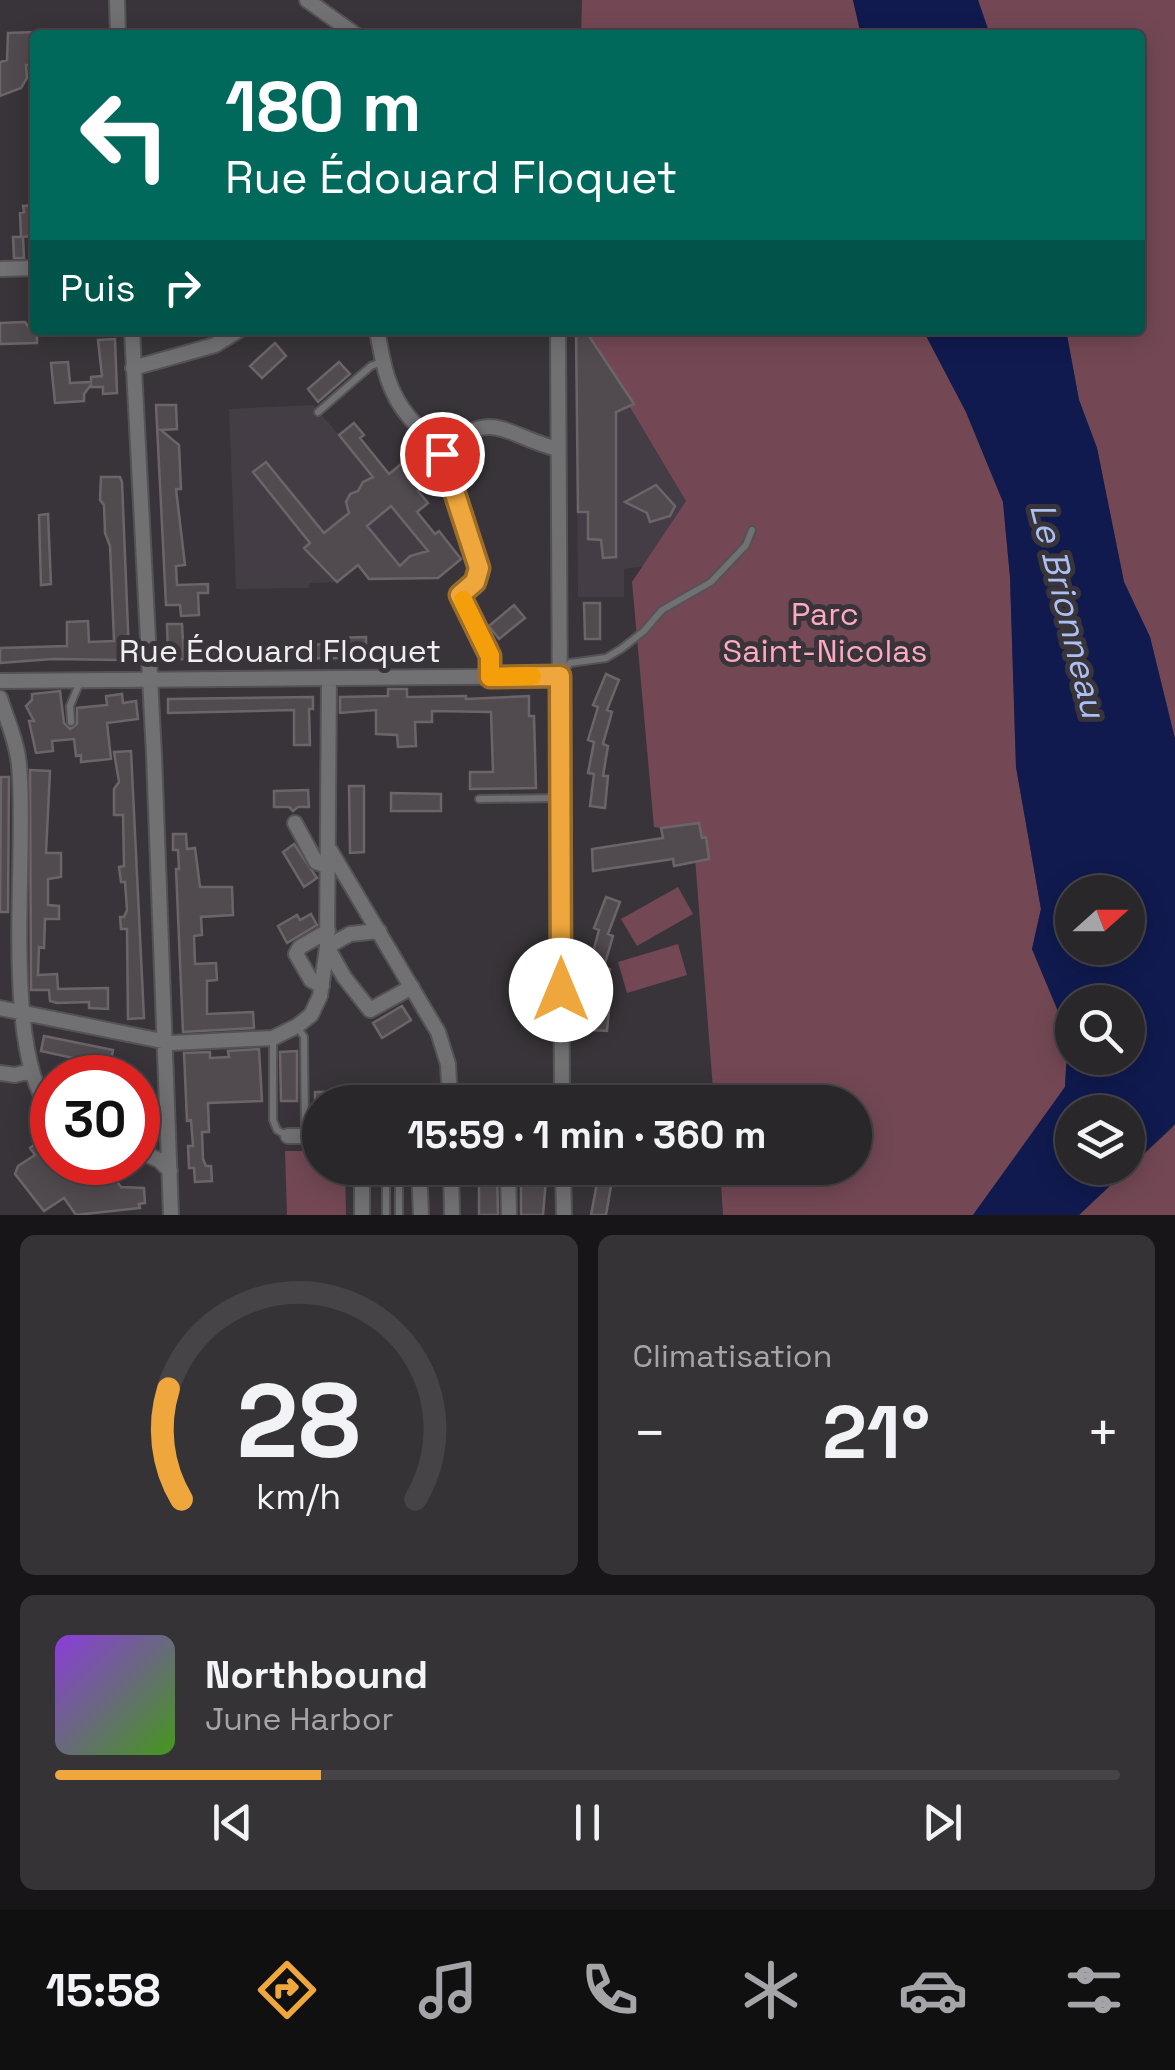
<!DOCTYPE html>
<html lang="fr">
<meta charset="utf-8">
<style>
body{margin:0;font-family:"Space Grotesk",sans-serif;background:#363337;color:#f1f3f6;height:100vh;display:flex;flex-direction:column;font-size:38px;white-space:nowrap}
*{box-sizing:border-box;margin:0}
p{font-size:32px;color:#a5a5a9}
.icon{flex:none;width:55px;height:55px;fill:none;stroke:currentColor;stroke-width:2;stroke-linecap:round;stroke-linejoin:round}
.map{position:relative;height:1215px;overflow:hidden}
.side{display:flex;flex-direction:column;gap:20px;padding:20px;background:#171518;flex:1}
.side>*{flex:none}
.banner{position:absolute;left:30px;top:30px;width:1115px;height:305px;border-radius:10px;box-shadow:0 5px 25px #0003,0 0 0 2px #464447;background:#00695c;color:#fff;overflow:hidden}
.needle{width:65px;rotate:69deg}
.buttons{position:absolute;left:1055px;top:875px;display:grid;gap:20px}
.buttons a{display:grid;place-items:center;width:90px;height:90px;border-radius:50%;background:#2a272b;box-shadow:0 5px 25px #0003,0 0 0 2px #464447;font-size:50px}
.speed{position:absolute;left:30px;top:1055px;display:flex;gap:20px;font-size:50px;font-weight:700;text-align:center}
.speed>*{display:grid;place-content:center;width:130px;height:130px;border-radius:50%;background:#2a272b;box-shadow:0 5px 25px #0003,0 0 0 2px #464447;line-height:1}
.speed .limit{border:15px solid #d22;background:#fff;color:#111}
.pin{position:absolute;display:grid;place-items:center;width:85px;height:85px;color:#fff;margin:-42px;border:5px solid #fff;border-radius:50%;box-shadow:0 2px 10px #0007}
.me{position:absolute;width:110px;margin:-55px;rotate:0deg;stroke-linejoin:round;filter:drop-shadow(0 0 8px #0008)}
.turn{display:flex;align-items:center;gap:35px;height:210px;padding:0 30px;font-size:45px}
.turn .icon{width:130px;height:130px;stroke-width:2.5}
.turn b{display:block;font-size:70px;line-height:85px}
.then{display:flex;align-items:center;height:95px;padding:0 30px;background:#0003;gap:20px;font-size:38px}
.big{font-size:75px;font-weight:800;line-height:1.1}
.side .card{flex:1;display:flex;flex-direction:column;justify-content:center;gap:15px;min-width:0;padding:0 35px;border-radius:15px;background:#363337}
.side .dial{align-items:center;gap:0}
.dial svg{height:260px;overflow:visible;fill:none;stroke:#464447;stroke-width:7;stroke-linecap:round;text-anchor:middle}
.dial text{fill:#f1f3f6;stroke:none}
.song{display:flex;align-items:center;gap:30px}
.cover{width:120px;height:120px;border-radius:15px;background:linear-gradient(135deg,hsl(270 70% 55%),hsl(100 70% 35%))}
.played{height:10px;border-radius:5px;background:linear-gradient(90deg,#efa73d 25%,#464447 25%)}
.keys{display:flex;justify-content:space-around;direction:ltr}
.heat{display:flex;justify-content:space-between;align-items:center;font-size:55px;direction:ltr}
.side .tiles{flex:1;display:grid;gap:20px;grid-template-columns:1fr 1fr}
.card:last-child{grid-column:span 2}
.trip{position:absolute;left:302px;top:1085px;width:570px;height:100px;border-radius:50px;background:#2a272b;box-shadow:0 5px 25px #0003,0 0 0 2px #464447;font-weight:800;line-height:100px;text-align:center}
.menu{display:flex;height:160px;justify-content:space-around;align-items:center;background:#111011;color:#a5a5a9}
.menu .icon{width:70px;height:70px}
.menu .active{color:#efa73d}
.menu b{font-size:45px;color:#f1f3f6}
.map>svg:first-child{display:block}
</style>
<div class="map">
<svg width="1175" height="1215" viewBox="0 0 1175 1215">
<rect width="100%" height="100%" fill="#383439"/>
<path fill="#443d46" d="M576 330H585L706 517 707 557 624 569V597H578Z
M313 405 339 435 354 423 364 435 361 439 389 473 401 464 421 489 419 491 428 503 417 513 435 534 439 531 461 559 437 579H369L358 565 337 582 310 583 309 588 236 589 229 409Z"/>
<path fill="#734854" d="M582 0H853L861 35H581Z
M978 0H1175V739L1150 637 1124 582 1097 448 1079 400 1066 330H1140V35H990Z
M584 330H923L966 412 1003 502 1010 577 1016 767 1041 909 1032 949 1068 1035 1065 1087 973 1215H723L720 1168H855V1102H714L693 832 654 827 632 582 686 501Z
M678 887 693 914 637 946 621 919Z
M678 944 687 975 627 993 618 962Z
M1175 1124V1215H1079L1172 1128Z
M285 1151H320V1168H345L346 1215H287Z"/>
<path fill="#101a4f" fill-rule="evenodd" d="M853 0H978L990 35H861Z
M923 330H1066L1079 400 1097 448 1124 582 1150 637 1175 739V1124L1079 1215H973L1065 1087 1068 1035 1032 949 1041 909 1016 767 1010 577 1003 502 966 412ZM1072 892H1128V948H1072ZM1072 1002H1128V1058H1072ZM1072 1112H1128V1168H1072Z"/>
<path fill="#514b4f" stroke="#6b6569" stroke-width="2.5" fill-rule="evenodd" d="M35 32V65H26L27 78 21 88 0 96V62L7 60 8 33Z
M35 205V227L31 228V236L23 237 24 258H14L13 237H21L20 213 24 212 23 206Z
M25 322 30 329 37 330V343L0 344V323Z
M576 330H585L634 404 616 412V557L603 558 601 540 588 539V512H578Z
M115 339 117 393 103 394V387H91V385L84 394V401L55 403 51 363 68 362 70 383 91 382V377L102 376 98 340Z
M275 343 286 356 262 378 250 366Z
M339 362 350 374 318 402 308 389Z
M156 405H176L177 429 161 430 179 445 181 489H176L185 565 176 566 177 585 208 584V593H198L199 615 181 616 180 605H166Z
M354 423 364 435 360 438 389 474 401 464 421 489 418 491 428 503 417 512 435 534 439 531 461 559 438 578 369 579 358 565 337 582 304 548 310 543 253 472 266 462 324 533 349 513 346 502 350 494 358 491 363 482 373 477 339 435ZM391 506 428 551 410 556 400 566 367 526Z
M101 477H120L122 482 129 654 122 660 53 659 0 663V648L67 646V622L88 621 89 642 114 641 110 546 105 533 104 505 100 500Z
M656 485 675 506 670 516 650 522 647 513 625 502Z
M48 514 51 584 41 585 39 515Z
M584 603H600V639H585Z
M514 605 525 618 499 639 489 626Z
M167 624H182L184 659 168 660Z
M366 637V658L213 659V645L305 646 331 643V638Z
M606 674 619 680 607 710 612 712 603 744 608 746 603 776H608L605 808 590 806 594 774 588 773 594 742 588 740 598 707 593 705Z
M388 689H407V697L466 696V699L529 696V716H534L536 788 470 789V772H493L491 712 432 711V722H415L416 746 398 747 397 735 376 734V710L340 713V697L388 696Z
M60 691 64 723 70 729 77 724V708L107 705 106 696 122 694 123 703 136 701 138 719 107 723 111 759 81 762V755L76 756 74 739 52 741 53 751 36 753 29 721H34L26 706 32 700V694Z
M313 697V709H309L310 745H294V710L168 713V699Z
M131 751 144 1018 128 1019 127 929H121L120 917H124L127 910 125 882H121L119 867 124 866 123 815H114V789L119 782 114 752Z
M30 770 50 771 46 853H61V877L48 879V905L59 906V919H45L44 948 39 947 38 975 57 974 58 989 108 988V1009L89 1008V1002L57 1003 50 1001 49 990H31Z
M1 777H9L8 912H0Z
M349 786H364V852L350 853Z
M308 790 309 807H298L293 811 289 807H274V791Z
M391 793 441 794V811H391Z
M699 823 702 838 706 837 709 859 674 866 673 859 593 871 592 849 663 838 661 828Z
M173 834H186L187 849 195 848 200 887H232L233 915 201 917 202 935 194 936 195 964 216 963 217 980 207 981V1014L253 1012 254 1028 183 1032 176 869H179L178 850H173Z
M294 844 317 878 304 887 283 852Z
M606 897 620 902 608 934 613 936 604 967 610 969 604 998 610 999 607 1031 592 1030 595 998 590 997 595 965 590 963 599 930 594 928Z
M311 914 317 925 287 943 278 926 297 915 300 920Z
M402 1006 411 1020 382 1038 373 1023Z
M44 1036 113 1050 110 1066 41 1051Z
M259 1049 262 1101 208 1103 209 1132H202L203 1159 206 1166H211L212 1181 195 1182 194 1168H189L188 1146H193L191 1120 187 1121 184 1053 210 1052V1058L229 1057 228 1051Z
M297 1051V1101H281L280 1052Z
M381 1091H430V1102H315V1092Z
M47 1132 52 1141V1162H103L121 1187 144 1188 145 1203 139 1204 140 1208 76 1215 64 1198 44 1211 15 1174 18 1166 35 1155 30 1148 35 1144 33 1142Z
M479 1168H497L498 1215H479Z
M521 1168H547L543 1215H521Z
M595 1168H611L606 1185 611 1186 606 1215H591L597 1183 591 1182Z"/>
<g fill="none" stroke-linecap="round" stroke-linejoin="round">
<g stroke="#555256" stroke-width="10">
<path id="service" d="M318 412 371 366 381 362
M564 671 570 663 606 658 621 649 644 631 662 610 711 582 746 545 752 530
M71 722 70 706 80 682
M479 799 560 798
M297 1026 304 1037 305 1135
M273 1039V1120L277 1130 286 1135
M399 1168V1215
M386 1215V1168"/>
</g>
<g stroke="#555256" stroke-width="18">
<path id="minor" d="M117 0 118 35
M307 0 356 35
M0 269 35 268
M132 330 154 755 171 1215
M377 330C383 363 387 391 409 417 419 429 432 440 440 453 455 474 476 548 479 573L461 595 490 655V677
M558 330 562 1102
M133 368 215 345 239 330
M442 455C489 404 505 436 558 449
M0 681 560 676
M0 698C7 720 17 742 19 765 28 850 0 1053 52 1112
M295 823 316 862 329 867
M330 850 438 1032 448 1064 450 1102
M379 931 350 934 327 947 344 977 370 1010 412 987
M322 986 311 980 296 954 300 947 328 931
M0 1008 172 1043 273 1038 297 1026 311 1015 320 996 327 947 329 678
M0 1073 15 1075 27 1072
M288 1136H320
M138 1151 159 1160 170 1171
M419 1168 421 1215
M451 1168 452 1215
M508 1168 509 1215
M563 1168 564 1215
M362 1215V1168"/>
</g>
<use href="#service" stroke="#717173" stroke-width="6"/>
<use href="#minor" stroke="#717173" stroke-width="14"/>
</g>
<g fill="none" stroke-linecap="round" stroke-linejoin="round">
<g stroke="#9b6d28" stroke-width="25">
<path id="route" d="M442 454 479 568 475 582 460 595 490 656V677L560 676 561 990"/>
</g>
<use href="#route" stroke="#efa73d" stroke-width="18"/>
<path stroke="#f59e0b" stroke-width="18" d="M463 600 490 656V677L532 676"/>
</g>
<g text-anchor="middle" stroke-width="10" stroke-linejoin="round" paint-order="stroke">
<g font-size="32" fill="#fda9bf" stroke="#383439">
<text x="825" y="625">Parc<tspan x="825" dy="37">Saint-Nicolas</tspan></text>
</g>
<g font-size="32" fill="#f0eef1" stroke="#383439">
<text x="280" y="662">Rue Édouard Floquet</text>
</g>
<g font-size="35" font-style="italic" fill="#acbff3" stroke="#383439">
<text transform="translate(1068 610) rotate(76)" y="12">Le Brionneau</text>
</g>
</g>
</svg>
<div class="buttons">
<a><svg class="needle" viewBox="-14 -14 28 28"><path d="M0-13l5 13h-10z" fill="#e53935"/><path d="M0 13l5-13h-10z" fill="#a5a5a9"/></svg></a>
<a><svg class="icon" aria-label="search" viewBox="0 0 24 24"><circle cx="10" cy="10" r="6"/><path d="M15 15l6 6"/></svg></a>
<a><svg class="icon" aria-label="layers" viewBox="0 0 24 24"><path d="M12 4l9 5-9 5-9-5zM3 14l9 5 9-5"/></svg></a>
</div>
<div class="speed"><div class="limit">30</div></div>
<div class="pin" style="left:442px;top:454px;background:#d93025"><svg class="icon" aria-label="arrive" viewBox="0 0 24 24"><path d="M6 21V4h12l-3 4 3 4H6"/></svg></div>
<svg class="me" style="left:561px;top:990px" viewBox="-20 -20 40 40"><circle r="19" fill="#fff"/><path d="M0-13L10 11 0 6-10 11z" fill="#efa73d"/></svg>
<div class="trip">15:59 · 1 min · 360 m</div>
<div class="banner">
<div class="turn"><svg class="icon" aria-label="left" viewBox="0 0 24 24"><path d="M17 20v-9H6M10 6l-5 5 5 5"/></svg><div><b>180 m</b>Rue Édouard Floquet</div></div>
<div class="then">Puis<svg class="icon" aria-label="right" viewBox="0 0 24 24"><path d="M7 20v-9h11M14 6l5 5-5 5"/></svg></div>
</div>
</div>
<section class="side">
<div class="tiles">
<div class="card dial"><svg viewBox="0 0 100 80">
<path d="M14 69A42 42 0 1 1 86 69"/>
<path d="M14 69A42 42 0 0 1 10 35" stroke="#efa73d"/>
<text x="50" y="56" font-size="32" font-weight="700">28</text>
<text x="50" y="72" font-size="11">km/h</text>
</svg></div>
<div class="card"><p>Climatisation</p>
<div class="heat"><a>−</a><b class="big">21°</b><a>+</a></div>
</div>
<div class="card">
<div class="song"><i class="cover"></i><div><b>Northbound</b><p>June Harbor</p></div></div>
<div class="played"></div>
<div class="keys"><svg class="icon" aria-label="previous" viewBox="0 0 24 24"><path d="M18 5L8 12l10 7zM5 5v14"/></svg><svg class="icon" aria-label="pause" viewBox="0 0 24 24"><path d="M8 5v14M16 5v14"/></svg><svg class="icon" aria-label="next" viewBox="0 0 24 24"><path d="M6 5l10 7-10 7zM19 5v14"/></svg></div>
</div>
</div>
</section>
<nav class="menu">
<b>15:58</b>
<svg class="icon active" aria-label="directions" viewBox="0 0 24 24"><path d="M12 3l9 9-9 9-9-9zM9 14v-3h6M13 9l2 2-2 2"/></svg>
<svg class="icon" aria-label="music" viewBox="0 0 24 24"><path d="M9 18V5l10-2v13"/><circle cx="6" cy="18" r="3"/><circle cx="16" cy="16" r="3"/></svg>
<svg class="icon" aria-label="phone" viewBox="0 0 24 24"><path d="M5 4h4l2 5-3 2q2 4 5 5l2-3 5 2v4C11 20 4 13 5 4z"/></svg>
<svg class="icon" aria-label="climate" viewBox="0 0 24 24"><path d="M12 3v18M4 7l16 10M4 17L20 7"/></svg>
<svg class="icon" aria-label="car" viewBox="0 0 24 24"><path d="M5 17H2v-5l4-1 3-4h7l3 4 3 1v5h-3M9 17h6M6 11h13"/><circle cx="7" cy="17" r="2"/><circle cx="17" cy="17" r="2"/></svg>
<svg class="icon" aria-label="filters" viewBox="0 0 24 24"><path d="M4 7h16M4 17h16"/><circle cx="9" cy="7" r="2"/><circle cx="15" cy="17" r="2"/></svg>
</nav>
